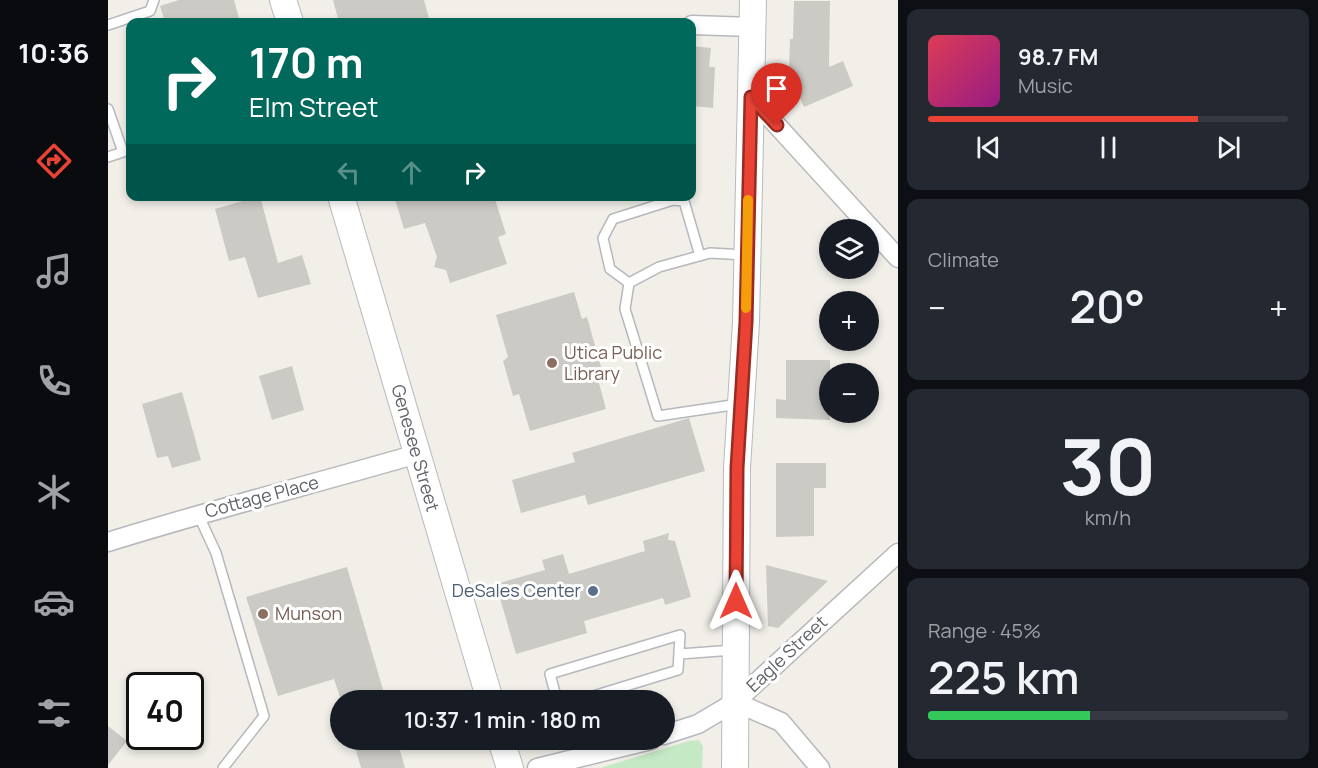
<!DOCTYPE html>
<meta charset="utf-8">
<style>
body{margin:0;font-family:Manrope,sans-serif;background:#242831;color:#f1f3f6;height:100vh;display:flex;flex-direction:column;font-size:22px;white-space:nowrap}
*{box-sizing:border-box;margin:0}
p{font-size:20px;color:#9ea1a6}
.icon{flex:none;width:33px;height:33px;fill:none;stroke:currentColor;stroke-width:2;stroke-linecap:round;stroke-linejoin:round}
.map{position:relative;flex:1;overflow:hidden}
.panel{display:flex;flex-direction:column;gap:9px;padding:9px;background:#0d0f14;width:420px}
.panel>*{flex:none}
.top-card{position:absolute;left:18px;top:18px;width:570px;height:183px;border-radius:12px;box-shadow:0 3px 9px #0003;background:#00695c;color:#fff;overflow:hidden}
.fabs{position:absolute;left:711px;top:219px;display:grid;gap:12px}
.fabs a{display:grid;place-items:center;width:60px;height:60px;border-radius:50%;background:#171b24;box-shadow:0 3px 9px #0003;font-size:30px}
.speed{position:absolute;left:18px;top:672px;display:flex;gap:12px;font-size:30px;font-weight:700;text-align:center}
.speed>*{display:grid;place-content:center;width:78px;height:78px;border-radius:50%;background:#171b24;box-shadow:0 3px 9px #0003;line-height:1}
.speed .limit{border:3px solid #111;border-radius:9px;background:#fff;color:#111}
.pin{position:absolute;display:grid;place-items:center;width:51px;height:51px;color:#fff;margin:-62px -26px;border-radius:50% 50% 50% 0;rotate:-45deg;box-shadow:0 0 6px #0007}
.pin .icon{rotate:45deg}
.me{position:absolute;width:66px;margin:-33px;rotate:0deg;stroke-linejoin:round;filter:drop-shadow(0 0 4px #0008)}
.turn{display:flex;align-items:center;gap:21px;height:126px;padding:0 24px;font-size:27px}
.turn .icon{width:78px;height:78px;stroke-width:2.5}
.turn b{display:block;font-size:42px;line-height:51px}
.lanes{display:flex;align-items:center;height:57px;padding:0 24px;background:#0003;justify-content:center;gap:30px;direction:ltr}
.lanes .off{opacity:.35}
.big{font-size:45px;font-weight:600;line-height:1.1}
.panel .tile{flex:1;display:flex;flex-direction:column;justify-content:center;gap:9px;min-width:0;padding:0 21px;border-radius:12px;background:#242831}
.panel .dial{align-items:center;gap:0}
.dial b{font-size:78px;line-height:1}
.song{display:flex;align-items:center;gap:18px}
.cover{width:72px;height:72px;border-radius:9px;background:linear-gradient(135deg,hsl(350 70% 55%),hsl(310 70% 35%))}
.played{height:6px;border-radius:3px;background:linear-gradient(90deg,#ea4335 75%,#363941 75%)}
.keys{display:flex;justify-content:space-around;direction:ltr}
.heat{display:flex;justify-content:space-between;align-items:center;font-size:33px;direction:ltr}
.charge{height:9px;border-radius:4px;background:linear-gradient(90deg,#34c759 45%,#363941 0)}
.trip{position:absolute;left:222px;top:690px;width:345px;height:60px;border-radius:30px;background:#171b24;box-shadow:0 3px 9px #0003;font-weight:600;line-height:60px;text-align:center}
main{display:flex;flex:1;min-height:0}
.tab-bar{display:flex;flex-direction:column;width:108px;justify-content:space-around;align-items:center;background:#090b0e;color:#9ea1a6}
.tab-bar .icon{width:42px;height:42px}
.tab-bar .selected{color:#ea4335}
.tab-bar b{font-size:27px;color:#f1f3f6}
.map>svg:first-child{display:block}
</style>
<main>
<nav class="tab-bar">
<b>10:36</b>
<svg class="icon selected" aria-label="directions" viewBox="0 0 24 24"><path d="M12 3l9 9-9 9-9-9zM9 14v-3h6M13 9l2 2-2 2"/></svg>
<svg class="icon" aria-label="music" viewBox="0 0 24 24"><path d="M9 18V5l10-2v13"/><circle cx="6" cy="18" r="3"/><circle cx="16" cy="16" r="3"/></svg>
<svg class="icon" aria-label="phone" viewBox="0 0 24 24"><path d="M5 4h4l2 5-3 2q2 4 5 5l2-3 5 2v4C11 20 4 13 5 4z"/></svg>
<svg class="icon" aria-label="climate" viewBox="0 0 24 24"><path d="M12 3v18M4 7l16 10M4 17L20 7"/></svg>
<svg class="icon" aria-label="car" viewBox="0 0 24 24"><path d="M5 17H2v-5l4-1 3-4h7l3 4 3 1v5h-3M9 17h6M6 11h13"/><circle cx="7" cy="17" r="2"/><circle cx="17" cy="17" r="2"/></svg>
<svg class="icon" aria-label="filters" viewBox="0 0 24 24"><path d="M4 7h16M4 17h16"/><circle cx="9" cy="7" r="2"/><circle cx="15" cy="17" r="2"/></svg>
</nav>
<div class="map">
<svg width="790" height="768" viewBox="0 0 790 768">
<rect width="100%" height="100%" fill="#f1efe8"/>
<path fill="#c5e8c5" d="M591 740 595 746 594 768H492L581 741Z"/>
<path fill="#cccac5" d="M71 0H126L132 22H57L52 6Z
M225 0H316L322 22H231Z
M686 1H722L721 67 735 61 745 86 696 107 681 72 682 39H685Z
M584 46 603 48 601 67H607L605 108 584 106Z
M152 196 170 263 194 255 203 284 150 298 137 257 121 261 107 209Z
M286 196H386L398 234 390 237 399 264 342 283 338 270 326 267 329 257 317 223 296 229Z
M466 292 474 319 479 317 497 381 491 383 498 409 422 431 411 394 405 396 395 361 400 357 388 315Z
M678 360H722V420L668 418V399L678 400Z
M184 366 196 410 164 420 151 376Z
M74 392 93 460 64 468 60 456 49 458 34 404Z
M581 418 597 471 480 505 477 495 413 513 404 480 467 462 464 453Z
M668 463H718V488H706V536L668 537Z
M561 533 560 540 567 541 583 597 557 605 555 598 476 621 479 633 408 654 388 584 437 570 434 560 455 554 461 574 537 551 535 541Z
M658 565 720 581 670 628 660 626Z
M239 567 278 700H233L226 679 170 696 138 597Z
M0 726 19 741 0 765Z
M245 740H289L297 768H253Z"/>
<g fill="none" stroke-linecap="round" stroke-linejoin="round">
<g stroke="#b5b8bc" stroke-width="12">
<path id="lane" d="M0 25 42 11 46 0
M0 109 15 152 0 157
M521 283 502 269 495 238 505 219 565 200 576 201 592 256
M631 404 550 416 517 309 521 283 551 267 602 253 638 255
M90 514 108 553 156 716 115 768
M572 654 625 650
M449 700 442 674 572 635 570 670 472 700"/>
</g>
<g stroke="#b5b8bc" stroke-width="21">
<path id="street" d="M584 25 644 27
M643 97 790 258
M0 542C102 510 206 484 309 454
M627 702 673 722 712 768
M556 735 590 724 627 702 790 553
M429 768 543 740"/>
</g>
<g stroke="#b6babf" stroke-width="28">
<path id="secondary" d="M175 0 182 22
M233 196 382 700
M393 740 402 768
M627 768 629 468 638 322 645 0"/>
</g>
<use href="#lane" stroke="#fff" stroke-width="9"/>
<use href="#street" stroke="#fff" stroke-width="18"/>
<use href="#secondary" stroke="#fff" stroke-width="26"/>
</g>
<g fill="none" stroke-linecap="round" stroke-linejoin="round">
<g stroke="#982c22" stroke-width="15">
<path id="route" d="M628 601 629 468 638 322 643 97 669 125"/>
</g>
<use href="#route" stroke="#ea4335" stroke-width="10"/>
<path stroke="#f59e0b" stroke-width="10" d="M638 308 640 200"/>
</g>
<g fill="#8d6e63" stroke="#fff" stroke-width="2">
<circle cx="444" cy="363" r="6"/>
<circle cx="155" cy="614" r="6"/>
</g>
<circle fill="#5c6f8a" stroke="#fff" stroke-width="2" cx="485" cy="591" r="6"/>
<g text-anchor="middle" stroke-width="6" stroke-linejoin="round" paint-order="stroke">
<g font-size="18" fill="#785e54" stroke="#fff" text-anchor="start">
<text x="456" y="359">Utica Public<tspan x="456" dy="21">Library</tspan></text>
<text x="167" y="620">Munson</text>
</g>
<g font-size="18" fill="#5f6368" stroke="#fff">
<text transform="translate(307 448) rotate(74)" y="6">Genesee Street</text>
<text transform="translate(154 497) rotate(-15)" y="6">Cottage Place</text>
<text transform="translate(679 654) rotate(-43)" y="6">Eagle Street</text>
</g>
<g font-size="18" fill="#4e5e75" stroke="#fff" text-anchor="end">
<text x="473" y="597">DeSales Center</text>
</g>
</g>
</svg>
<div class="fabs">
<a><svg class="icon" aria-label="layers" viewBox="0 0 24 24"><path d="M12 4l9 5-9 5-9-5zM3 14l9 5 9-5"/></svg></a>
<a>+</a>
<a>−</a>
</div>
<div class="speed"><div class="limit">40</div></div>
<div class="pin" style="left:669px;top:125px;background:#d93025"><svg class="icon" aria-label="arrive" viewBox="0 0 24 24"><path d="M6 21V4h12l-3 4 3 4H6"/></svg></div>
<svg class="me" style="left:628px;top:601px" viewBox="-20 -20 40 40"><path d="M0-17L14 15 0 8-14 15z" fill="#ea4335" stroke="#fff" stroke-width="4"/></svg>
<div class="trip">10:37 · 1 min · 180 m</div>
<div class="top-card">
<div class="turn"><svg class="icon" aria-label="right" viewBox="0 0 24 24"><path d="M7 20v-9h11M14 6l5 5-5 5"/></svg><div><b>170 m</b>Elm Street</div></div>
<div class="lanes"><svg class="icon off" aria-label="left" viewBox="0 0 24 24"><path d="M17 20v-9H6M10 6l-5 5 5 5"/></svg><svg class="icon off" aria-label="ahead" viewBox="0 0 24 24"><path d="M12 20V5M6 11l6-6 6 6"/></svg><svg class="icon" aria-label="right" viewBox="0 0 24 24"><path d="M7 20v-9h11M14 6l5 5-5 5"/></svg></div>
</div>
</div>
<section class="panel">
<div class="tile">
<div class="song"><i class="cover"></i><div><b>98.7 FM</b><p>Music</p></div></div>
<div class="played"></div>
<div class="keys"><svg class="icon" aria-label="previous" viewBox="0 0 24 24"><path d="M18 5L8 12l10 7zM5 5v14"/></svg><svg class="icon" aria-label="pause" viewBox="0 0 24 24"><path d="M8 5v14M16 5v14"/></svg><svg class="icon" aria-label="next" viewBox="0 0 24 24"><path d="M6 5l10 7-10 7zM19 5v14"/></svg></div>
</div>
<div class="tile"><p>Climate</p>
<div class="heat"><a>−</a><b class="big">20°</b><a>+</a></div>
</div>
<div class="tile dial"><b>30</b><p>km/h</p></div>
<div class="tile"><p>Range · 45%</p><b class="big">225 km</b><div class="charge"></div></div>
</section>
</main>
